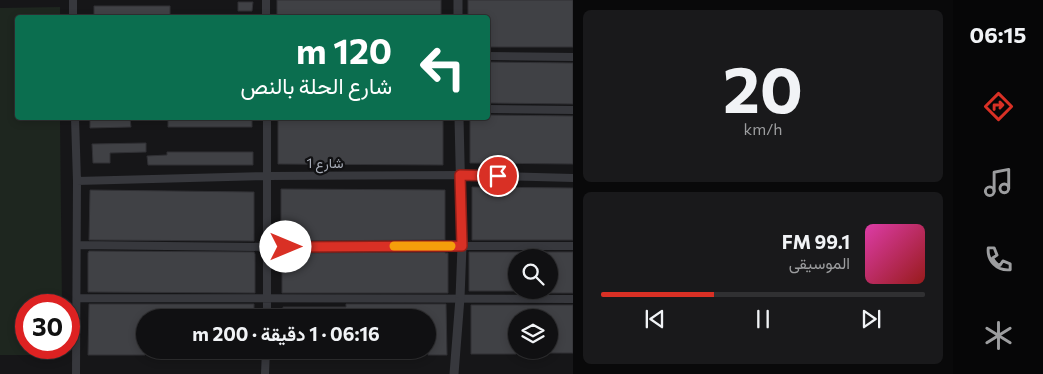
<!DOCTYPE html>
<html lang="ar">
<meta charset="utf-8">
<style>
body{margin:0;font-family:Commissioner,Vazirmatn,sans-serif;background:#19191b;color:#f1f3f6;direction:rtl;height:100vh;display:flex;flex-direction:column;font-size:19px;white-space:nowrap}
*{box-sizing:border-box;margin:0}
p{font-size:16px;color:#9c9d9f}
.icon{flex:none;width:28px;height:28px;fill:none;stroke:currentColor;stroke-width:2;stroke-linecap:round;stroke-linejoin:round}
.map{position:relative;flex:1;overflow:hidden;direction:ltr}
.details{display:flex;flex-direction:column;gap:10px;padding:10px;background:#09090a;width:380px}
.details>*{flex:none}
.guide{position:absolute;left:15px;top:15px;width:475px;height:105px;border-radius:5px;box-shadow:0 2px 8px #0003,0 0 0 1px #303032;direction:rtl;background:#0b6e4f;color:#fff;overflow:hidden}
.fabs{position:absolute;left:508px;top:249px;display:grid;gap:10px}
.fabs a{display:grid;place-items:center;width:50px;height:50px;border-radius:50%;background:#101012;box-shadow:0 2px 8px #0003,0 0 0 1px #303032;font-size:25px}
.speed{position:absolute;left:15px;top:294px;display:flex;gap:10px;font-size:25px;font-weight:700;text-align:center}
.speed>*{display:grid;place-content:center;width:65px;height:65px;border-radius:50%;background:#101012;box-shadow:0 2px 8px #0003,0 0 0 1px #303032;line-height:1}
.speed .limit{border:8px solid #d22;background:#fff;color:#111}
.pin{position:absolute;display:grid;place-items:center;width:42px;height:42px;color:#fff;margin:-21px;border:2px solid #fff;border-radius:50%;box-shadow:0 1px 5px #0007}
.me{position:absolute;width:55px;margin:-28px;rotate:90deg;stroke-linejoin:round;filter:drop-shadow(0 0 4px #0008)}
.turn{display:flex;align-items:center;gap:18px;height:105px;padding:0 15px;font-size:22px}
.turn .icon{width:65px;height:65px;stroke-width:2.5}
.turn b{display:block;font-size:35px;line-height:42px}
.details .card{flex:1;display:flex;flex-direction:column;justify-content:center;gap:8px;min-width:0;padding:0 18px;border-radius:8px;background:#19191b}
.details .dial{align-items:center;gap:0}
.dial b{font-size:65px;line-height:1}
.song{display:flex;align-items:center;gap:15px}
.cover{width:60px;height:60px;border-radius:8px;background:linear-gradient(135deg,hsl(320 70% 55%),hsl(0 70% 35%))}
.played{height:5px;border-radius:2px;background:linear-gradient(90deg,#d93025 35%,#303032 35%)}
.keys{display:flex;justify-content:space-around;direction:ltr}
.trip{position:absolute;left:136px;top:309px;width:300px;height:50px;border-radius:25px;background:#101012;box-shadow:0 2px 8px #0003,0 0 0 1px #303032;font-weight:700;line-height:50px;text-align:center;direction:rtl}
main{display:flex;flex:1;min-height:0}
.dock{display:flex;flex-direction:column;width:90px;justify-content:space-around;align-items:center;background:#060607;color:#9c9d9f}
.dock .icon{width:35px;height:35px}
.dock .selected{color:#d93025}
.dock b{font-size:22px;color:#f1f3f6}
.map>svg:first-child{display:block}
</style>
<main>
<nav class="dock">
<b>06:15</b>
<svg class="icon selected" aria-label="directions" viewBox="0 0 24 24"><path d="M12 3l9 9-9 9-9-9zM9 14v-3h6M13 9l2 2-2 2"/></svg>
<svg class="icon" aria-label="music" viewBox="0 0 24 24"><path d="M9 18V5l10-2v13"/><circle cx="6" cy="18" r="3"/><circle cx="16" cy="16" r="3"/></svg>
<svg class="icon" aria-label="phone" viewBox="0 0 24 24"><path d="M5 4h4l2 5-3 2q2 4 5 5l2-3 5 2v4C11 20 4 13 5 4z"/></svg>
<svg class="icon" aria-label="climate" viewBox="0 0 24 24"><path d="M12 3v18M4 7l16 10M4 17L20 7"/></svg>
</nav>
<section class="details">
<div class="card dial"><b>20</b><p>km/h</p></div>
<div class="card">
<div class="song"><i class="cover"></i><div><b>99.1 FM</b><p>الموسيقى</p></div></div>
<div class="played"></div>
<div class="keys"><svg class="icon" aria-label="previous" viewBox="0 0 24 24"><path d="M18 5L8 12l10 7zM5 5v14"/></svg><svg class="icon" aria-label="pause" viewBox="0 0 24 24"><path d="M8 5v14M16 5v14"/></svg><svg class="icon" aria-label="next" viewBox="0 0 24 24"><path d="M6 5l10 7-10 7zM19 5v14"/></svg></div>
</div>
</section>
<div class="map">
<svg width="573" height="374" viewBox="0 0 573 374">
<rect width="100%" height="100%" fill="#161618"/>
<path fill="#1e261f" d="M60 7V17L18 18V118H60L62 305H26V348H62V355H0V8Z"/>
<path fill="#404145" stroke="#303034" d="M277 0H441V18H277Z
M468 0H573V47H488V18H468Z
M238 2H253L252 11H238Z
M94 6H170V18H94Z
M488 62 573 63V104L488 103Z
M488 115 573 116V164L470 163V118H488Z
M90 118H130L131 127 90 128Z
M168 118H252V127H168Z
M278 118H443V165L278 164Z
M146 143V152L110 153V163H93L92 144Z
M167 152H253V165H148L147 156 167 155Z
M472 187 573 188V240H472Z
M281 189 445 190V240L282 241V239H281Z
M90 190 254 192V241L89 240Z
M89 251 254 252 255 254V293L88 292V253Z
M445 252V253H448V293H282V253Z
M469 252H573V293H546V290H549V258H516V291H469Z
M89 304H254V318H145V355H88Z
M346 304H446L447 355H428V318H283V307H346Z
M471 305H573V353H549V318H516V354H471Z"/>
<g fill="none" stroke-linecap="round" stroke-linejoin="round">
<path stroke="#37383d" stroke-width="8" d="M73 0V18
M266 0V18
M488 56 573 57
M488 109 573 110
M75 118 77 181 76 374
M77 181 267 176 460 175 573 178
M77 245 267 247 462 246H573
M77 298 573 299
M267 318V118
M265 374 266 350"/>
<path stroke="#37383d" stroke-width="9" d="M458 0V18
M454 374 460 298 462 246 459 118"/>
</g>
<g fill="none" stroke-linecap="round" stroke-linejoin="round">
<g stroke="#8d1f18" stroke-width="12">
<path id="route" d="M286 247 462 246 460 175 498 176"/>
</g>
<use href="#route" stroke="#d93025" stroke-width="9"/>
<path stroke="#f59e0b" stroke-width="9" d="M394 246H451"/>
</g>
<g text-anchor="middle" stroke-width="4.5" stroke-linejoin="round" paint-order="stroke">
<g font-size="14" fill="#a8adb8" stroke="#111113">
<text x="325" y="168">شارع 1</text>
</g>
</g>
</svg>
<div class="fabs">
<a><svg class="icon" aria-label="search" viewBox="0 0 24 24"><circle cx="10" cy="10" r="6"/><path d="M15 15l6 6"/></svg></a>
<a><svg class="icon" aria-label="layers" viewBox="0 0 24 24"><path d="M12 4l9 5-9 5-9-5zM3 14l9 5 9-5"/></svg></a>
</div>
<div class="speed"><div class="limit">30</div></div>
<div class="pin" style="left:498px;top:176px;background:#d93025"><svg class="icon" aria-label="arrive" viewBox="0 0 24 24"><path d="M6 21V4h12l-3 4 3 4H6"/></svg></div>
<svg class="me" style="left:286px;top:247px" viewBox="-20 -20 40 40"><circle r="19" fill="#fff"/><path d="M0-13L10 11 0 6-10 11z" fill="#d93025"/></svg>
<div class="trip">06:16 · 1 دقيقة · 200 m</div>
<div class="guide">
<div class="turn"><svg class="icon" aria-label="left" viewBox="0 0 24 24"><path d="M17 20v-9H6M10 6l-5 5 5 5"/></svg><div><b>120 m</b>شارع الحلة بالنص</div></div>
</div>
</div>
</main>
